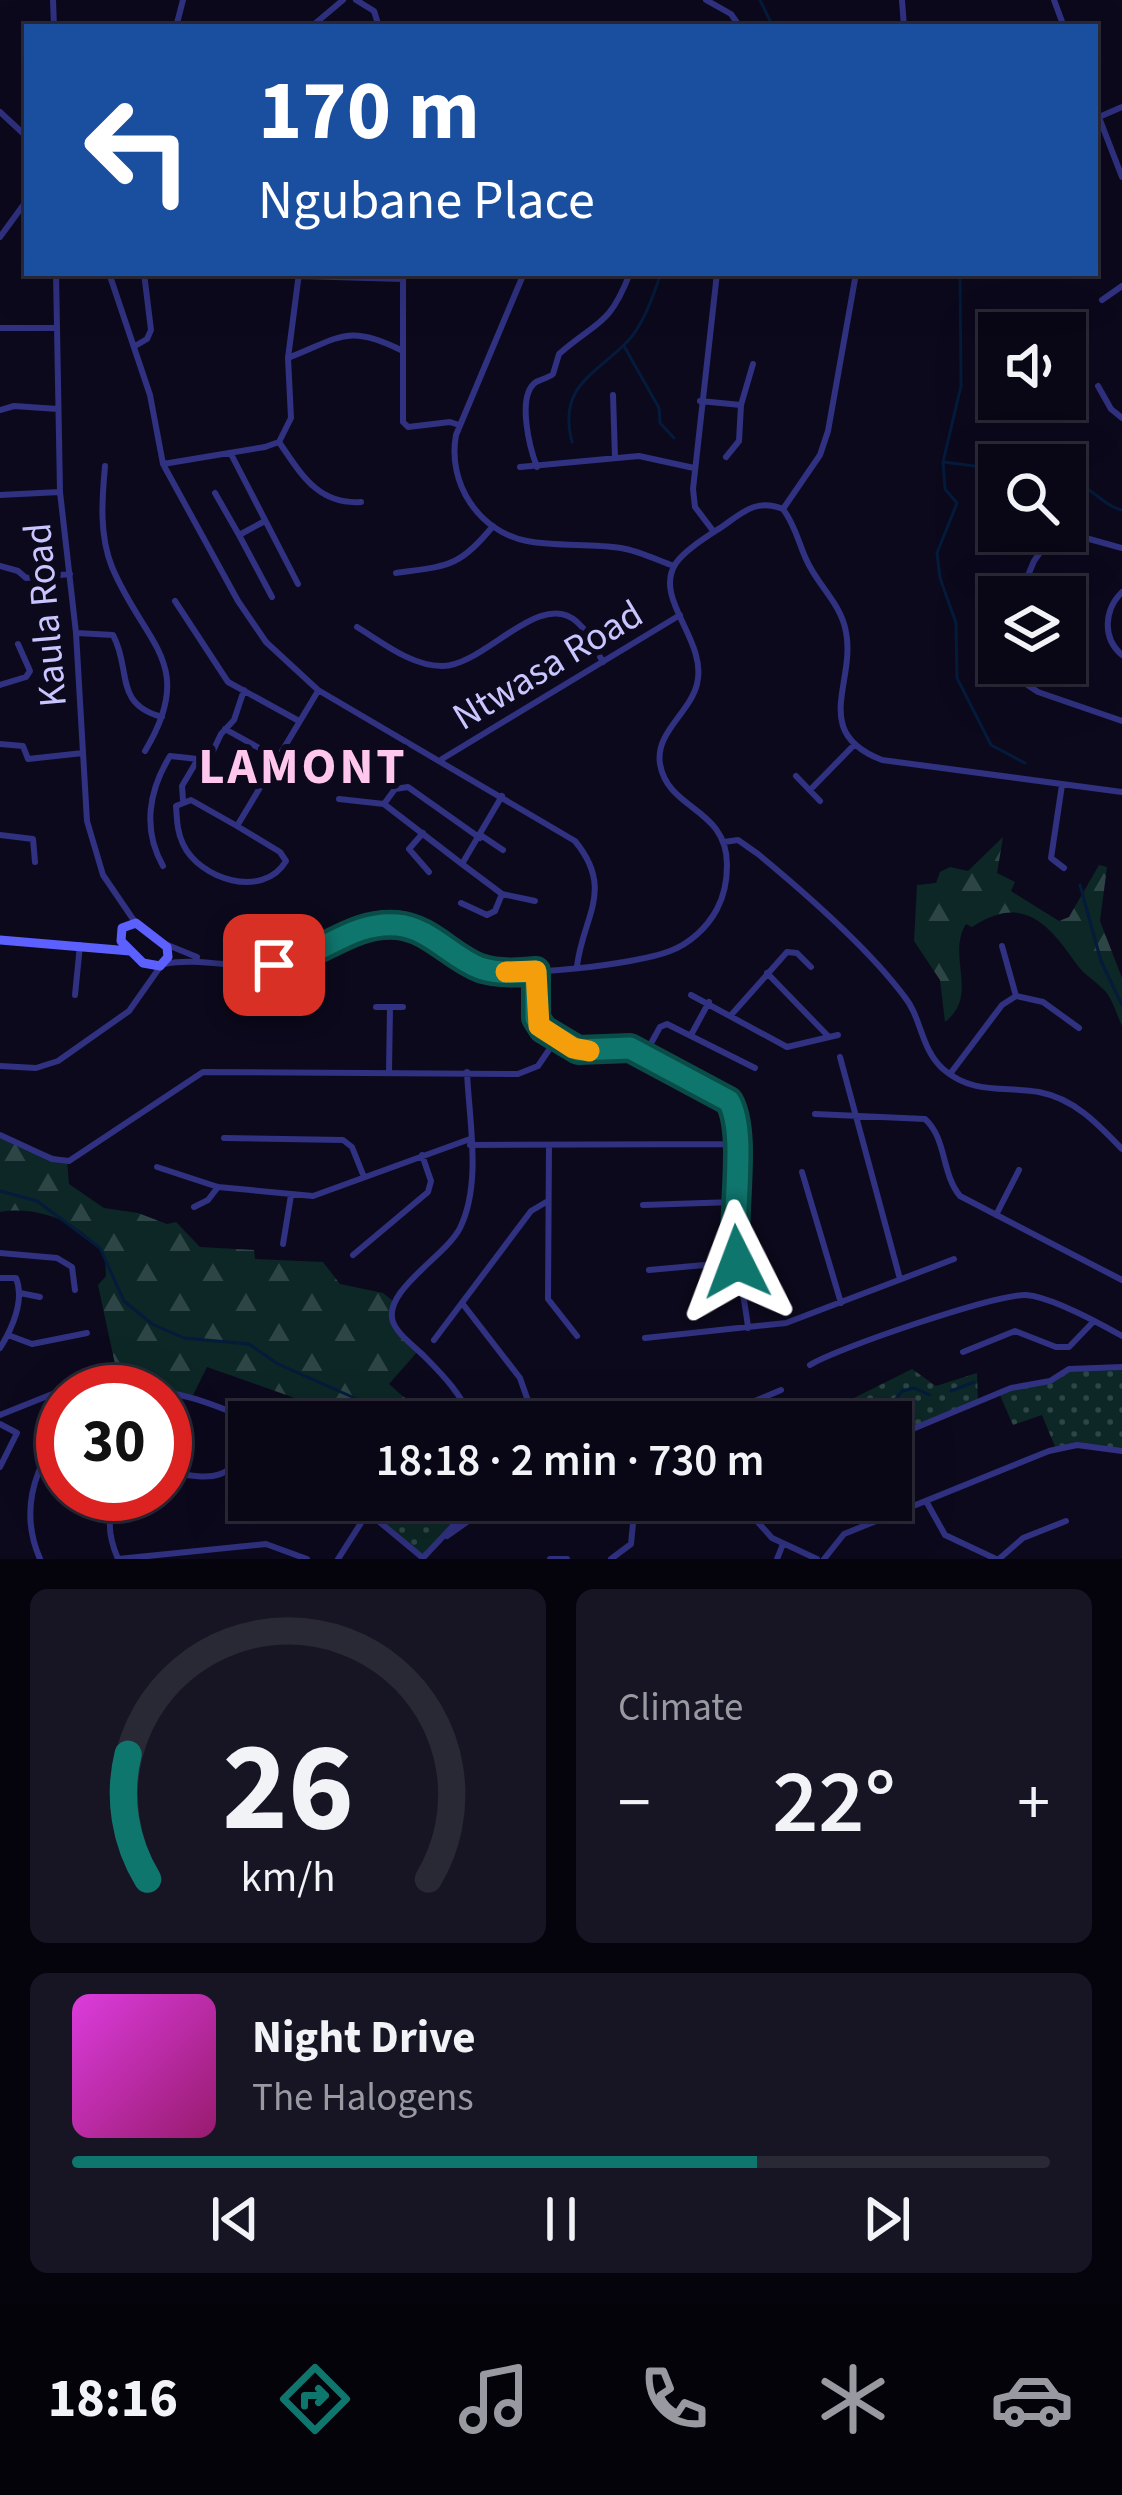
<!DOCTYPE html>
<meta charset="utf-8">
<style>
body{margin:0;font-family:"Source Sans 3",sans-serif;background:#171523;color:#f1f3f6;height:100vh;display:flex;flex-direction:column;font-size:45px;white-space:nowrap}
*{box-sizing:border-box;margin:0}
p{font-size:39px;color:#9999a1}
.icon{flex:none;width:66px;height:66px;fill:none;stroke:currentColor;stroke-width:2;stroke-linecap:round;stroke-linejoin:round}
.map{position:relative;height:1559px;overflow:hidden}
.panel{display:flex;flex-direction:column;gap:30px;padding:30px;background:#05040c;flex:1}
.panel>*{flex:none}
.hud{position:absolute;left:24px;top:24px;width:1074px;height:252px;border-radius:0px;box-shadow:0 12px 48px #0002,0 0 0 3px #292835;background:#1a4fa0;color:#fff;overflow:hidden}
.tools{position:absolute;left:978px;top:312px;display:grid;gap:24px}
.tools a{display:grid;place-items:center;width:108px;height:108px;border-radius:0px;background:#090716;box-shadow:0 12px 48px #0002,0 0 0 3px #292835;font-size:60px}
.speed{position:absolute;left:36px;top:1365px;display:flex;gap:24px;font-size:60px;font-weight:700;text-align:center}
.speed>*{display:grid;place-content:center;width:156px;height:156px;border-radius:50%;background:#090716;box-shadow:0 12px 48px #0002,0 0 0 3px #292835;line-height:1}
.speed .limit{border:18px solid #d22;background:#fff;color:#111}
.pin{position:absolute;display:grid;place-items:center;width:102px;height:102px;color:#fff;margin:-51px;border-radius:24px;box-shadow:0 6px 18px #0006}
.me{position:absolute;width:132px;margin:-66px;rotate:357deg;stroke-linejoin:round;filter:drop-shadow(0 0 9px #0008)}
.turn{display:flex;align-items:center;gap:42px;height:252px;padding:0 36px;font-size:54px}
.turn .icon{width:156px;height:156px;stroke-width:2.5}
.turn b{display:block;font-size:84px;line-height:102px}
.big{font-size:90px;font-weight:600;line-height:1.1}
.panel .card{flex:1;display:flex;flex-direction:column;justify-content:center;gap:18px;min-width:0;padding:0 42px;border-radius:18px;background:#171523}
.panel .dial{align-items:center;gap:0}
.dial svg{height:312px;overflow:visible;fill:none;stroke:#292835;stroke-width:7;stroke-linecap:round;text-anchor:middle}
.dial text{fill:#f1f3f6;stroke:none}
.song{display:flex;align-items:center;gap:36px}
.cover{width:144px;height:144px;border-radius:18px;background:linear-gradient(135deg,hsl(300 70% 55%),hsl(320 70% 35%))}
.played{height:12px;border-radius:6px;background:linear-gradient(90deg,#0f766e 70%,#292835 70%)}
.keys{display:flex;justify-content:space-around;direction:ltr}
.heat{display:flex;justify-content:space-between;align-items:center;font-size:66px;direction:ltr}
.panel .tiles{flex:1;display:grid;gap:30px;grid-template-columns:1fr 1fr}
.card:last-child{grid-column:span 2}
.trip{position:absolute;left:228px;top:1401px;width:684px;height:120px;border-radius:0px;background:#090716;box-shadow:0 12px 48px #0002,0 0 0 3px #292835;font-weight:600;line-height:120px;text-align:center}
.tab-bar{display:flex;height:192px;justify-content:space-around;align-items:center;background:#040309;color:#9999a1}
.tab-bar .icon{width:84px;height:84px}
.tab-bar .on{color:#0f766e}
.tab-bar b{font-size:54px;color:#f1f3f6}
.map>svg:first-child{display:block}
</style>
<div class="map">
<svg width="1122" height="1559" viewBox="0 0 1122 1559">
<defs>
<pattern id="green-dots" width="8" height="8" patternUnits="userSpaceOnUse" patternTransform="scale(3)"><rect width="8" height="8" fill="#0c2725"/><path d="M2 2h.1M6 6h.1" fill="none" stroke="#2e4546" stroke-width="1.8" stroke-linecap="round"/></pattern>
<pattern id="forest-firs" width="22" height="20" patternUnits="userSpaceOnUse" patternTransform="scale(3)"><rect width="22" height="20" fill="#0c2725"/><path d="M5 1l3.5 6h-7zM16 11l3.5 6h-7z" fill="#2e4546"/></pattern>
</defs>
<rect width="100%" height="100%" fill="#0c091d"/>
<path fill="url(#green-dots)" d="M1122 1367V1451L1089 1446 1056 1449 1042 1415 1013 1425 999 1393 1050 1381 1069 1369Z
M912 1369 936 1386 977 1373 978 1403 891 1438V1422H793L834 1408Z
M402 1500H499L442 1539 423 1558 382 1524Z"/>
<path fill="url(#forest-firs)" d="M1003 837 997 873 1015 882 1011 891 1059 921 1069 917 1099 865 1107 867 1100 921 1122 978V1026C1117 1015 1113 1001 1106 992 1097 982 1086 976 1078 966 1050 926 1024 892 972 927L966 924C946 956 980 995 945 1022L940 980 914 941 917 885 936 883 940 872 950 867 968 871Z
M0 1135 67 1161 69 1184 104 1208 138 1213 167 1224 176 1222 200 1247 254 1250 255 1259 323 1262 340 1284 383 1293 393 1301V1323L418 1351 389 1384C413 1405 437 1430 470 1415L473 1422H319L302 1408 306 1402 207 1367 192 1397 174 1391 121 1392 98 1285 106 1276 105 1257C84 1223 38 1205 0 1212Z"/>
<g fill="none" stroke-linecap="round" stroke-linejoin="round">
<path stroke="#041b3b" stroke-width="3" d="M760 0 773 27
M960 273 961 386 943 462 945 489 957 503 937 553 940 578 956 623 957 678 991 745 1025 763
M624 346 659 408 660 423 674 438
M572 442C558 387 592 377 627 342 644 324 653 296 661 273
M943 462 999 469
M1065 478C1089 484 1103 506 1122 510
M1080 885 1101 961 1122 1005
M0 1191 37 1201 100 1248 124 1301 152 1324 184 1338 249 1344 278 1364 368 1404 386 1422
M951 1391 974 1382
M878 1422 902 1391 914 1388 930 1395"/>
<path stroke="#303180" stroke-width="6" d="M53 0 54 27
M356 0 374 11 379 27
M706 0 731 14 740 27
M902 0 904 27
M1054 0 1064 27
M176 27 183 0
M311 27 343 0
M1095 107 1122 177
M0 112 27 137
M1099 117 1122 107
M0 237 27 200
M56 273 60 492 76 633 87 821 103 875 135 922
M109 273 150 395 163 464 238 601 266 642 318 690 575 841C615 890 583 916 577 966
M403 273V422L408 427 450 422 459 425
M524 273 456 435C447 483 479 532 527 541 558 547 590 543 621 548 639 551 657 560 674 566
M299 276 403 279
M1102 300 1122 286
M0 328H57
M135 346 147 339 151 330 144 273
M288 358C340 338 347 323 401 350
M1098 386 1111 409 1122 418
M613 395 615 457
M700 401 741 405
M0 410 14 406 58 409
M279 442C301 474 318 505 361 502
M231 454 298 584
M726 457 739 441 741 405 753 364
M163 464 265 447 279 442 291 418 288 358 299 273
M105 466C102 499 99 535 112 567 144 644 198 663 145 751
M520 467 639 456 694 468
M537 467C530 449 516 396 536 382 542 379 548 378 553 374L559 354C598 320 609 327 630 273
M215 493 239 535
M0 495 60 492
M783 509C795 525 798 541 806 559 817 585 841 603 846 632 856 683 810 732 882 760L1122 792
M783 509 820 455 828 431 855 279
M263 522 239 535 272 597
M714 532 695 507 693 489 717 273
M0 566 18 571 26 578 70 574
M396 573C447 566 459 568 493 526
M1122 592C1104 610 1102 638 1122 655
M1019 597 1034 561 1049 540 1075 535 1122 548
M175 601 228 682 299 721
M357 627C382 642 411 666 442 666 483 667 540 588 577 622 589 632 595 649 603 662
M77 633 113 635C132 670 113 704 162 717
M1013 663 1026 684 1038 692 1122 721
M0 685 26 677 30 671 18 644
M225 729 277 758
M0 744 23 746 28 759 83 753
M442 759 680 615
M796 776 820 801
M1062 785 1051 858 1064 868
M810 790 854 745
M502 796 462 864 502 894 535 901
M339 799 384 804 462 864
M183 800 182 786 198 759
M384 804 395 789 408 787 480 838
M237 826 280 852 286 861C263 900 199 879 183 844 177 832 177 819 176 806L191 800 237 826 318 691
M423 833 409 849 429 872
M0 835 33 839 35 862
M482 836 503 850
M724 842 738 840 758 854C804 892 868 948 904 996 922 1018 920 1048 943 1069 973 1095 1004 1086 1039 1092 1075 1099 1098 1124 1122 1149
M163 866C142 829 149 790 170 756L198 759 212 753 221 734 234 720 244 690
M461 903 487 915 495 911 502 894
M165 944 197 957
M1002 946 1016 996
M164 964C203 956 244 972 282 964 318 956 344 926 383 925 425 923 445 955 481 968 512 979 638 964 670 951 689 944 707 928 717 909 724 896 727 880 727 865 727 807 668 811 660 764 655 732 690 713 697 684 708 640 652 599 676 563 687 548 710 535 726 524 745 510 759 499 783 509
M536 971V1019L543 1029 578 1050 630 1048 724 1097C751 1128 730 1195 733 1235 736 1266 745 1297 748 1328
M767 973 829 1037
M75 995 80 945
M691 995 787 1047 838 1035
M376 1007H403
M732 1014 787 952 797 953 811 967
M691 1035 709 1002
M644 1056 660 1027 667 1024 755 1068
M840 1057 900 1279
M0 1066 36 1068 58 1061 129 1011 160 967
M389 1072 390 1007
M467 1072C469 1121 482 1183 460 1228 446 1256 382 1291 393 1322 398 1335 414 1346 424 1356 444 1376 462 1395 473 1422
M950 1074 1002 1005 1016 996 1043 1002 1079 1028
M815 1114 925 1119C947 1139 941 1173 960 1196L1122 1280
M0 1135 52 1159 69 1161 203 1072 518 1074 538 1066 557 1038
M224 1138 343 1140 352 1147 364 1177
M470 1145 737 1144
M549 1145 548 1299 577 1336
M157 1167 218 1187 313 1196 470 1139
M802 1172 841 1303
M643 1205 734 1202
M194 1207 208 1200 218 1187
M996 1215 1019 1170
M283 1244 291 1195
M0 1253 57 1258 72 1267 75 1290
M353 1255 428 1192 431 1181 422 1155
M649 1270 738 1262
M0 1278H16C25 1300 12 1329 0 1348
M20 1293 40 1297
M462 1303 520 1378 534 1418
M8 1335 32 1344 87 1333
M645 1338 786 1323 954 1259
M434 1340 531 1211 548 1201
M963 1352 1015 1331 1056 1347H1069L1093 1322
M810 1365C837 1348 996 1294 1026 1295 1052 1297 1099 1323 1122 1336
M123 1392C168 1385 214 1404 255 1422
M0 1415 70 1387 102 1386
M524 1422C562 1407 639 1419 683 1419 717 1418 750 1403 781 1390
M0 1424 17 1433 0 1467
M891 1438 1011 1388 1050 1381 1069 1369 1122 1367
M165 1472C207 1477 227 1487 249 1442
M353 1500 423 1558
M511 1500H529
M560 1500 651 1504 721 1500
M739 1501 772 1538 817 1559
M926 1501 945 1535 996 1559
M447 1536 498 1500
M40 1559C20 1513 33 1469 63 1430
M118 1559 266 1544 307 1559
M118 1559C108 1535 106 1518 119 1494
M338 1559 368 1512
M422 1559 477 1500
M550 1559H567
M611 1559 631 1544 635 1503
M777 1559 783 1544
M824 1559 844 1534 1049 1451 1077 1445 1122 1451
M999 1559 1023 1538 1066 1521"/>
<path stroke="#5c60ff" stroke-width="9" d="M136 923 167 947 168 957 160 966 143 963 121 941 122 928Z
M0 940 130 951"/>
</g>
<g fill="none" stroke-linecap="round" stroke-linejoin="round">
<g stroke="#0a4d48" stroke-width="30">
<path id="route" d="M274 965C319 958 350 921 397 925 430 928 451 957 480 968 497 974 518 973 536 971V1018L543 1029 578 1050 630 1048 729 1101C748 1135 730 1217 737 1262"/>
</g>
<use href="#route" stroke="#0f766e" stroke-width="21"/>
<path stroke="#f59e0b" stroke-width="21" d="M506 972 536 971 539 1026 573 1048 589 1051"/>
</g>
<g text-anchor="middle" stroke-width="12" stroke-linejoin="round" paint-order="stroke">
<g font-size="39" fill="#c9c5ff" stroke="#0c091d">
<text transform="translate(44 615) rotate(-95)" y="14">Kaula Road</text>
<text transform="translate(547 664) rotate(-31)" y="14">Ntwasa Road</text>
</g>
<g font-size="51" font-weight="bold" letter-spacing="3" fill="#ffc7ee" stroke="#0c091d">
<text x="303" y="783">LAMONT</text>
</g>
</g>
</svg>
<div class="tools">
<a><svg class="icon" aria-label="sound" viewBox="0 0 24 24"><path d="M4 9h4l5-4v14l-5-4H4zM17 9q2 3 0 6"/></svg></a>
<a><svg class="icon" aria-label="search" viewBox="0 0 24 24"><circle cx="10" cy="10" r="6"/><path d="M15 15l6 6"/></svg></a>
<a><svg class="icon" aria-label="layers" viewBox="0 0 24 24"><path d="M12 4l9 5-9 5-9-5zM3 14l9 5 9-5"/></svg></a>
</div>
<div class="speed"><div class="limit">30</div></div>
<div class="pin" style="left:274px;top:965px;background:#d93025"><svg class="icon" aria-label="arrive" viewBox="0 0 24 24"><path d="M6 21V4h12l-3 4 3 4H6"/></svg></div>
<svg class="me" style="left:737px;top:1262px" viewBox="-20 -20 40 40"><path d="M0-17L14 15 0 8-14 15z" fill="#0f766e" stroke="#fff" stroke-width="4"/></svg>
<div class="trip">18:18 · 2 min · 730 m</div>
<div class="hud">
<div class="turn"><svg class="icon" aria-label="left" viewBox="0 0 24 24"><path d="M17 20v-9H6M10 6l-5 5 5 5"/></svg><div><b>170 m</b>Ngubane Place</div></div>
</div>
</div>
<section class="panel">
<div class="tiles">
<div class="card dial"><svg viewBox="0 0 100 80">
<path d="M14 69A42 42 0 1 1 86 69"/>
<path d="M14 69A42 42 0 0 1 9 37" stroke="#0f766e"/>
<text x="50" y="56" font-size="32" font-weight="700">26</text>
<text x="50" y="72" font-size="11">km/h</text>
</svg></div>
<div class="card"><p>Climate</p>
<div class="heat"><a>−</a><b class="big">22°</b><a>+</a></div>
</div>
<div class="card">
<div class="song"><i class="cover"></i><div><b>Night Drive</b><p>The Halogens</p></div></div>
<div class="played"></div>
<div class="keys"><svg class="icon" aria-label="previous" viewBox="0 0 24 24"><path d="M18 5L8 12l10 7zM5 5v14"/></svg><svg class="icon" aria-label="pause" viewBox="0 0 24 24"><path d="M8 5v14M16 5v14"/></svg><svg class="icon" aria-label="next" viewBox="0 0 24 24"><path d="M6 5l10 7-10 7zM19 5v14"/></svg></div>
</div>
</div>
</section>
<nav class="tab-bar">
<b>18:16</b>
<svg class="icon on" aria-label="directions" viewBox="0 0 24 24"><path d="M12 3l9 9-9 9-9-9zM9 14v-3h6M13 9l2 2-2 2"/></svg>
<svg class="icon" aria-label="music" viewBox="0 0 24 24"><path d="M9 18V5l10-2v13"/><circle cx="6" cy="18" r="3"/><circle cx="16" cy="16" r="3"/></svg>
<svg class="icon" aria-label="phone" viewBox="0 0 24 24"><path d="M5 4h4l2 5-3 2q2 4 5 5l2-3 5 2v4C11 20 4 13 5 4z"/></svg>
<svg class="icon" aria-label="climate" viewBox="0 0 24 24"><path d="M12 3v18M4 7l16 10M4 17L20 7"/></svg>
<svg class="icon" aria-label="car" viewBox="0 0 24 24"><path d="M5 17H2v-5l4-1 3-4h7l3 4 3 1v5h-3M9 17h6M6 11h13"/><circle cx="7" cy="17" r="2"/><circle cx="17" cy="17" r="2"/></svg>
</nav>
